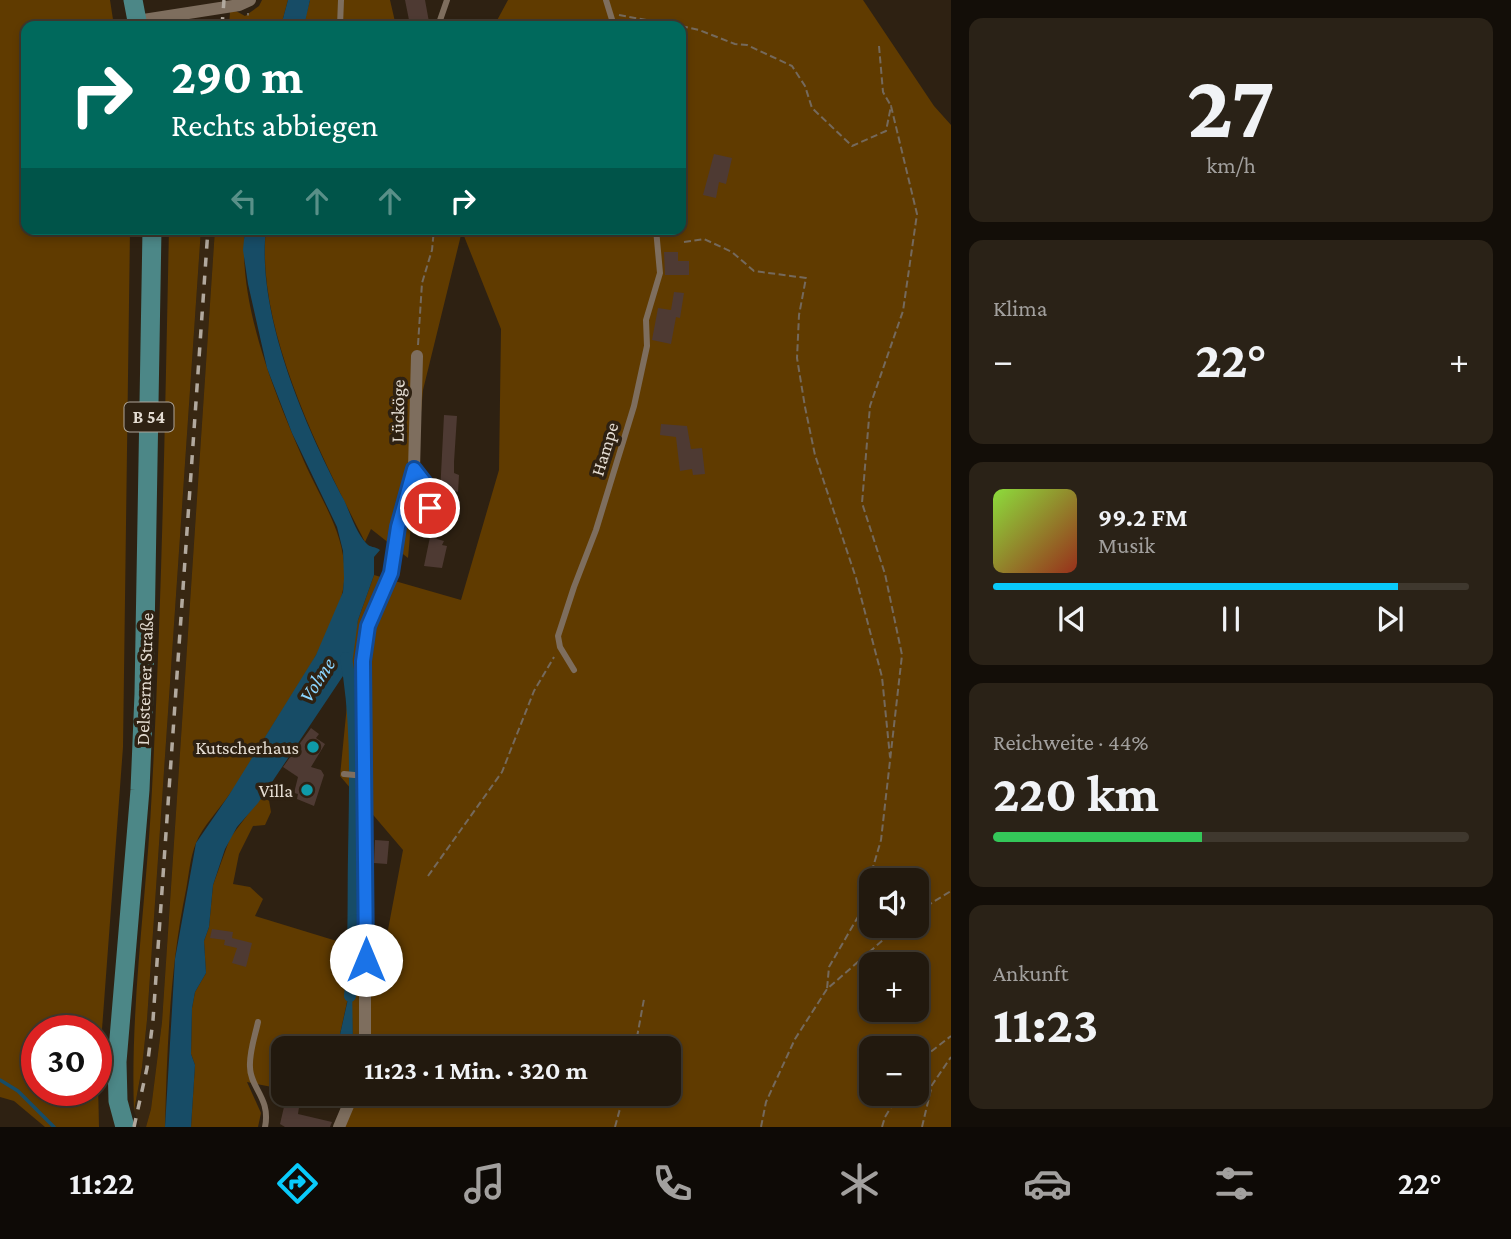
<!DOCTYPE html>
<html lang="de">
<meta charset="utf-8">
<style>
body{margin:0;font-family:"Crimson Pro",serif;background:#2a2217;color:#f1f3f6;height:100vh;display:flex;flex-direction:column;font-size:26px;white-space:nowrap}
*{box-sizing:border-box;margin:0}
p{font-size:23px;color:#a2a09e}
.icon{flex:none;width:38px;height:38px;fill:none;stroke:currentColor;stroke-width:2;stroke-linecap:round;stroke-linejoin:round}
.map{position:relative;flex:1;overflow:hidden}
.side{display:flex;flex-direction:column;gap:18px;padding:18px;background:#130e08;width:560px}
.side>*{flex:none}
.hud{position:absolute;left:21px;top:21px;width:665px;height:214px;border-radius:14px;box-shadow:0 4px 10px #0003,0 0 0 2px #3f382e;background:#00695c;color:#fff;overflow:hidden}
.controls{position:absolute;left:859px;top:868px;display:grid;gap:14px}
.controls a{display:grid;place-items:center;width:70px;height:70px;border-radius:14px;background:#22190e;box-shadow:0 4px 10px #0003,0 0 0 2px #3f382e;font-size:35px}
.speed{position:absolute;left:21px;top:1015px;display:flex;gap:14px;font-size:35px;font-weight:700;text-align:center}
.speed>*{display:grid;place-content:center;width:91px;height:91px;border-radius:50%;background:#22190e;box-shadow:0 4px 10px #0003,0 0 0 2px #3f382e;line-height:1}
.speed .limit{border:10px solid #d22;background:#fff;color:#111}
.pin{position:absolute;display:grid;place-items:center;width:60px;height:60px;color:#fff;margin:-30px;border:4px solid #fff;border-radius:50%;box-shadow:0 2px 7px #0007}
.me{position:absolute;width:77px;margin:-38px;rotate:0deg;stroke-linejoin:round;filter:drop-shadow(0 0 5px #0008)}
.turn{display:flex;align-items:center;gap:24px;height:147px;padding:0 35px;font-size:32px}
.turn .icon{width:91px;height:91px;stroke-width:2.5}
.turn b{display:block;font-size:49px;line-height:60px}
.lanes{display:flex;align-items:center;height:66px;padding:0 35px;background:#0003;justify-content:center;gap:35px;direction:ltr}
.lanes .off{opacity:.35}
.big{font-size:52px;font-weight:700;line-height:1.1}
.side .tile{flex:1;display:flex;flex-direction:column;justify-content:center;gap:10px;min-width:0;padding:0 24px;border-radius:14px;background:#2a2217}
.side .dial{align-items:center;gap:0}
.dial b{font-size:91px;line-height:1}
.song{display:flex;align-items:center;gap:21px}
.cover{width:84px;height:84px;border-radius:10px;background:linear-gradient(135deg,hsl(90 70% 55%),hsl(10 70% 35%))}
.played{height:7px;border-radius:4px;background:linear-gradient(90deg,#09cafa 85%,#3f382e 85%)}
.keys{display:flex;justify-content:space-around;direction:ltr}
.heat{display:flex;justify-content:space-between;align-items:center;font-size:38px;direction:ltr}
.charge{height:10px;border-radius:5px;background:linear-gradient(90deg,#34c759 44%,#3f382e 0)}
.trip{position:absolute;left:271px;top:1036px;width:410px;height:70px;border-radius:14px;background:#22190e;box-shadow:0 4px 10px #0003,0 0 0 2px #3f382e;font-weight:700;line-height:70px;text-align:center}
.dock{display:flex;height:112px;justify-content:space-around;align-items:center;background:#0e0a06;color:#a2a09e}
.dock .icon{width:49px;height:49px}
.dock .selected{color:#09cafa}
.dock b{font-size:32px;color:#f1f3f6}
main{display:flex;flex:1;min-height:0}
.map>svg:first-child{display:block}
</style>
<main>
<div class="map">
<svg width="951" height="1127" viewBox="0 0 951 1127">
<rect width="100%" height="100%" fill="#2e2112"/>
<path fill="#382712" d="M201 229H215L162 1022 151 1109 146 1127H140L134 1111 142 1067 147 1020Z"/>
<path fill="#603b00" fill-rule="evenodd" d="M0 0H110L114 26H26V229H130L123 747 98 1083 99 1127H45L14 1101 0 1097ZM37 1031H96V1090H37Z
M262 0H288L281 26H229L230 12 236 11 245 16 259 6Z
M310 0H390L396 26H303Z
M508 0H863L934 106 951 125V1127H344L340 1112 344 1094H668V1048H353L351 984 337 1048H284L283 1073 277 1088 247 1082 261 1113 258 1127H191L195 1065 191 1054 192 1008 195 992 206 973 204 941 209 927 213 885 230 838 267 789 271 812 265 825 253 826 239 854 233 884 250 887 263 899 255 916 353 946 387 935 403 850 340 776 353 644 358 620 374 575 461 600 499 470 501 329 462 231 423 390 408 558 371 529 365 542C321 456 255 328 266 229H681V26H494ZM872 880H917V926H872ZM872 964H917V1010H872ZM872 1048H917V1094H872Z
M169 229H201L147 1020 142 1067 134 1111C130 1004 147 896 152 789 162 603 165 416 169 229Z
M215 229H245C237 305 277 399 307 468 324 505 348 539 344 582 340 627 295 689 271 728 257 750 245 774 229 795 218 811 203 826 196 843 190 857 189 875 186 890 170 967 167 1048 165 1127H146L151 1109 162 1022Z"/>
<path fill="#174c66" d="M288 0H310L304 26H281Z
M245 229H266C256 314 305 426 344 500 350 513 356 532 366 543 370 548 375 546 380 550L374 557V575L358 620 351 672 345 673 258 803 237 827 225 849 213 885 209 927 204 941 206 973 195 992 192 1008 191 1054 195 1065 191 1127H165L175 959 196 843 229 795 316 655 343 592 344 578 343 551 337 527 292 433 267 368 248 284 243 250Z
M352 981 353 1048H337Z"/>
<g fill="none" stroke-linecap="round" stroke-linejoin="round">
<path stroke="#174c66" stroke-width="3.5" d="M0 1080 18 1091 54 1127"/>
<path stroke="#174c66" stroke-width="12" d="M346 658C358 721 355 792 354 856 353 903 355 949 350 996"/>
</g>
<path fill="#4e3a33" d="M405 0H425L429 22H425L426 26 410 25Z
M714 154 732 158 726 184 719 182 716 198 703 195Z
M664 252H678V261H689V275H665Z
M674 292 684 293 680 318 676 317 671 344 652 340 658 308 671 310Z
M444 415 457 416 454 462V473L459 475 458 492 455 491V494H440Z
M661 424 687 426 691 449 702 448 705 474 693 475 692 469 680 471 676 437 660 435Z
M430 537 444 541 442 545 447 546 442 568 424 566Z
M311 728 319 734 316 738 325 744 311 767 321 770 324 775 314 806 297 799 298 794 294 793 298 777 283 767Z
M375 840 389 841 387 864 374 863Z
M212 929 233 932 232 938 252 943 246 967 232 963 237 948 224 945 225 940 210 938Z
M287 1094H301L298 1114 332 1122 330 1127H285L280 1124Z"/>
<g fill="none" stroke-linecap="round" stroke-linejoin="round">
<path stroke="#74695c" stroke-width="2" stroke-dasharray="7 3.5" stroke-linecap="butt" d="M619 15 679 26
M248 26V13
M681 26 699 30 735 44 747 45 792 66 805 86 812 108 852 146 886 131 891 106 917 214 903 311 870 406 862 503 885 574 902 655 881 840 859 915 829 967 827 989
M879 46 883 92 891 106
M466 236 467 229
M684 242 704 239 732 252 754 271 806 278 799 315 797 358 805 407 815 455 856 578 882 677 890 757
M418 345 422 283 432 250 434 229
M428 876 502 772 534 691 554 657
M917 912 951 891
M635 1048 644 999
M917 1067 928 1054 951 1036
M615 1127 624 1094
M761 1127 766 1102 795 1039 827 989 899 926
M882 1127 885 1117 899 1094
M922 1127 932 1085 951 1057"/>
<path stroke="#7e6e5e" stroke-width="6" d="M606 0 614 26
M340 26 341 0
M438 26 447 0
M415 470 432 492 428 525
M574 670 560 647 558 636 574 587 596 530 634 406 647 346 646 320 660 273 656 229
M344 774 365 776
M258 1022C255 1036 249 1053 250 1067 250 1088 271 1098 265 1127"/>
<path stroke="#7e6e5e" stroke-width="12" d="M137 21 239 5 250 0
M365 1048V770L363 661 368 626 391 573 398 527 414 469 417 356
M339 1127 353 1094"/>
<path stroke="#4c8787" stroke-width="19" d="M133 0 138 26
M125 1127 118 1101 117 1062 140 790 144 694 152 229"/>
<path stroke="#b2a99e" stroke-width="3.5" stroke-dasharray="9 9" stroke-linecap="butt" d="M222 26 224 0
M134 1127 147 1068 153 1020 208 229"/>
</g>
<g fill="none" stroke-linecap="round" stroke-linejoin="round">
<g stroke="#114b97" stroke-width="18">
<path id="route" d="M366 960 363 661 368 626 391 573 398 527 414 469 432 492 430 508"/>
</g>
<use href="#route" stroke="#1a73e8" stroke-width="12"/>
</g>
<g fill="#0f9aa8" stroke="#2e2112" stroke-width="2.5">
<circle cx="313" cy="747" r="7"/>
<circle cx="307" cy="790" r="7"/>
</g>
<g text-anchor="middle" stroke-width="7" stroke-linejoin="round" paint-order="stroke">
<rect fill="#2e2112" stroke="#aea599" stroke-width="2" x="124.5" y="402.5" width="49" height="29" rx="5"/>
<g font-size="18" font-weight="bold" fill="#e5ddd3">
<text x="149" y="423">B 54</text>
</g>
<g font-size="19" fill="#e5ddd3" stroke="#2e2112">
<text transform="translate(397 411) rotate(-89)" y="7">Lücköge</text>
<text transform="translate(604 449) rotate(-73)" y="7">Hampe</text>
<text transform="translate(144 679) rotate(-88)" y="7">Delsterner Straße</text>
</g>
<g font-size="19" fill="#e5ddd3" stroke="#2e2112" text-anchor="end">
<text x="299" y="754">Kutscherhaus</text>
<text x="293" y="797">Villa</text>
</g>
<g font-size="21" font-style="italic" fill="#8cd6ff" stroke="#2e2112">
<text transform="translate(317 680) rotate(-57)" y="7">Volme</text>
</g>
</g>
</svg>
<div class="controls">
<a><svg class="icon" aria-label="sound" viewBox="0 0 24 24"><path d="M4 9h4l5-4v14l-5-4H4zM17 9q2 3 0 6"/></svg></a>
<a>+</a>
<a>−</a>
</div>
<div class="speed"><div class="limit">30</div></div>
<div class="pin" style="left:430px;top:508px;background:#d93025"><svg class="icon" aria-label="arrive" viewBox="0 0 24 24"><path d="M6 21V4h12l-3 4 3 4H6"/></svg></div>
<svg class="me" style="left:366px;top:960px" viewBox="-20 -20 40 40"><circle r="19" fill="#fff"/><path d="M0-13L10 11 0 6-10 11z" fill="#1a73e8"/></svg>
<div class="trip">11:23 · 1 Min. · 320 m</div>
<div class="hud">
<div class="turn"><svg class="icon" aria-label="right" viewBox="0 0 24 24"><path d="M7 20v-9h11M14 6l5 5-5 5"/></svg><div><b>290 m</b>Rechts abbiegen</div></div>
<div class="lanes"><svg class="icon off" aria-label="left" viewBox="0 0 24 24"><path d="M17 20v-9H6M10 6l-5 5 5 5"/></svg><svg class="icon off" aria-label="ahead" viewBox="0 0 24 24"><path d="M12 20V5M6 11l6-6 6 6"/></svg><svg class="icon off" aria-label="ahead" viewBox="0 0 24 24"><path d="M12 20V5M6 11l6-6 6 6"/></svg><svg class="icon" aria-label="right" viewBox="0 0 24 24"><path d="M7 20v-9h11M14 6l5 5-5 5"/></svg></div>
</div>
</div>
<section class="side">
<div class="tile dial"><b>27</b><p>km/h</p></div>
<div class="tile"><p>Klima</p>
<div class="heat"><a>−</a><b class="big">22°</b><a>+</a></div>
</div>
<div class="tile">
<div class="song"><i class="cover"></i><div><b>99.2 FM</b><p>Musik</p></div></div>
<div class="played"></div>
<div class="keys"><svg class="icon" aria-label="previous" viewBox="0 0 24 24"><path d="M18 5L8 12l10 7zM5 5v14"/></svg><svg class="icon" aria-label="pause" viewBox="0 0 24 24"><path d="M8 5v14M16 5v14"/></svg><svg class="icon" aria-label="next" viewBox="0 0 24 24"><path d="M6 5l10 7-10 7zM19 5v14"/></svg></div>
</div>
<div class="tile"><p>Reichweite · 44%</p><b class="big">220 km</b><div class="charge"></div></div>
<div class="tile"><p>Ankunft</p><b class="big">11:23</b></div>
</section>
</main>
<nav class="dock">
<b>11:22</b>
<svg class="icon selected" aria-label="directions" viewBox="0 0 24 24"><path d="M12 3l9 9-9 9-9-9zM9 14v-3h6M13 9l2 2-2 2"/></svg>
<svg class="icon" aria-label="music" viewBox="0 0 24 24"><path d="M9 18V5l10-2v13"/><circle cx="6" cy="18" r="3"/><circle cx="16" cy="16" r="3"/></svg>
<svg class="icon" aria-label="phone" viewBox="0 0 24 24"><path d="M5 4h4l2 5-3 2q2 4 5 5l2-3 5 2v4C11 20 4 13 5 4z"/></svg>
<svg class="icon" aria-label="climate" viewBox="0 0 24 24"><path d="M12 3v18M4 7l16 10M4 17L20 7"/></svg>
<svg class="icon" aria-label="car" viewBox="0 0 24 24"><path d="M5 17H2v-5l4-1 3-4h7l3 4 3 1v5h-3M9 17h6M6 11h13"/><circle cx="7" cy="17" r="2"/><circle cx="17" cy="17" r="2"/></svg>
<svg class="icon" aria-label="filters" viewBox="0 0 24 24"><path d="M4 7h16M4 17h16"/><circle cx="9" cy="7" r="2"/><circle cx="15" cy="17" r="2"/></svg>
<b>22°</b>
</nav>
